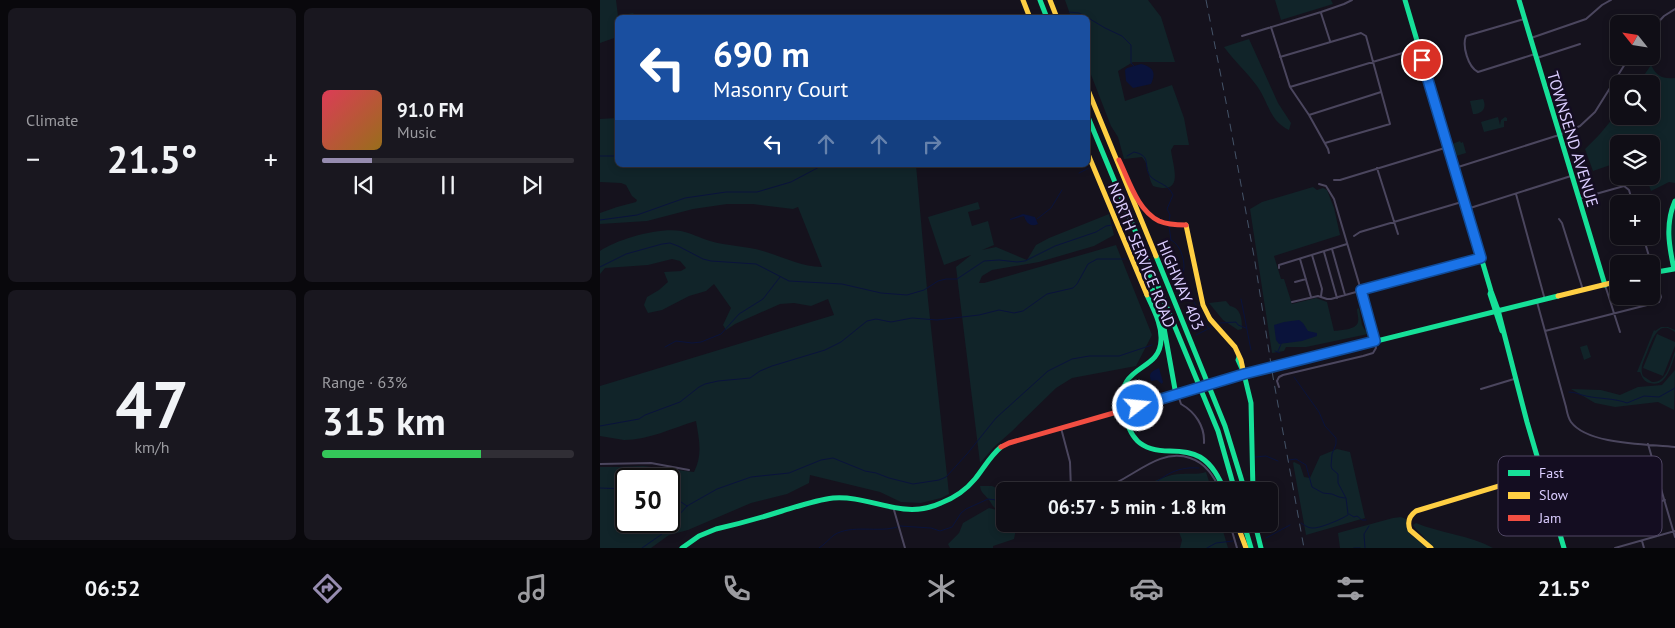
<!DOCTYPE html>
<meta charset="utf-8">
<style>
body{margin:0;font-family:"PT Sans",sans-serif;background:#19171f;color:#f1f3f6;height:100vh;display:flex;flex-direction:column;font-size:19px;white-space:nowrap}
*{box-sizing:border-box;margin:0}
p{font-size:16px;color:#9c9ca1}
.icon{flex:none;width:28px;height:28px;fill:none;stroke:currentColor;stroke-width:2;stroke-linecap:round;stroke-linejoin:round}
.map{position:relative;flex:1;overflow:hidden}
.panel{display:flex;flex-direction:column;gap:8px;padding:8px;background:#09080c;width:600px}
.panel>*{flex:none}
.top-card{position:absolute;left:15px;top:15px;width:475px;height:152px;border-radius:8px;box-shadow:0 2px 8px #0003,0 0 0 1px #302e35;background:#1a4fa0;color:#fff;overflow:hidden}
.needle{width:32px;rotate:300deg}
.buttons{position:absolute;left:1010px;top:15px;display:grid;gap:10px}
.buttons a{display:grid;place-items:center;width:50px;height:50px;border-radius:8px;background:#100e16;box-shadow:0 2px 8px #0003,0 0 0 1px #302e35;font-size:25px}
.speed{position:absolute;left:15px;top:468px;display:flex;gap:10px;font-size:25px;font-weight:700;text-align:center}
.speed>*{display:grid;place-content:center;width:65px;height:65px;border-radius:50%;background:#100e16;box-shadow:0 2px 8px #0003,0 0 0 1px #302e35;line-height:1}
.speed .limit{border:2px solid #111;border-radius:8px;background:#fff;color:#111}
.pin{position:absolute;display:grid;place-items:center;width:42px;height:42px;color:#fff;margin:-21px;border:2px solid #fff;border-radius:50%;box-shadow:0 1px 5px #0007}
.me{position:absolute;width:55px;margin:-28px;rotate:74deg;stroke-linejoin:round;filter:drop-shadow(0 0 4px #0008)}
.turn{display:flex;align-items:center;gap:18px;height:105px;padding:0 15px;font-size:22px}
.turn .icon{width:65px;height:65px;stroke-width:2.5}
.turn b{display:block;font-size:35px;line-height:42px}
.lanes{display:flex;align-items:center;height:48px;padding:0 15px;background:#0003;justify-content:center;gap:25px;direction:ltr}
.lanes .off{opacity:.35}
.big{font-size:38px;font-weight:700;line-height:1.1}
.panel .widget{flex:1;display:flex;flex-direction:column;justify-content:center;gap:8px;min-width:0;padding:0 18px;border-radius:8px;background:#19171f}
.panel .dial{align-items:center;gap:0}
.dial b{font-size:65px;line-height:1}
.song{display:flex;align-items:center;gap:15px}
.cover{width:60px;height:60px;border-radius:8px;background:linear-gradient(135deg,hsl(350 70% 55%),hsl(40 70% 35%))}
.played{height:5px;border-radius:2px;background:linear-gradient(90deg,#968cb0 20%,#302e35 20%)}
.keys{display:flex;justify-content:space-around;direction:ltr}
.heat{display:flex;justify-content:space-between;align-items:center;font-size:28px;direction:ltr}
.charge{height:8px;border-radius:4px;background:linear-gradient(90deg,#34c759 63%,#302e35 0)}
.panel .tiles{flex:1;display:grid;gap:8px;grid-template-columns:repeat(2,1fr)}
.trip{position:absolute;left:396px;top:482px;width:282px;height:50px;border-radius:8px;background:#100e16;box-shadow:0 2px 8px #0003,0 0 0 1px #302e35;font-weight:700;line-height:50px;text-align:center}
.menu{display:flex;height:80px;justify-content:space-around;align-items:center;background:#060609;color:#9c9ca1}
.menu .icon{width:35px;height:35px}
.menu .selected{color:#968cb0}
.menu b{font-size:22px;color:#f1f3f6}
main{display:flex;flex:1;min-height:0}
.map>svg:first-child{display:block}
</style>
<main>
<section class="panel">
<div class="tiles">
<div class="widget"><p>Climate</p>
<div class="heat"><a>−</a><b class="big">21.5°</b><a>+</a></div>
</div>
<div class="widget">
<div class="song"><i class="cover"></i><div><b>91.0 FM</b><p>Music</p></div></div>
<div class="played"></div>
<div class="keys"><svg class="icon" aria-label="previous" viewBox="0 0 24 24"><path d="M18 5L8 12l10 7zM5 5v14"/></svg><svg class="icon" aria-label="pause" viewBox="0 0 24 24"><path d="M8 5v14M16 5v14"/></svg><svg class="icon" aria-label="next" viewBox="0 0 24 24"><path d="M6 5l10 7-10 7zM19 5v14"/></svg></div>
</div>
<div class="widget dial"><b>47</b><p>km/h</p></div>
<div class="widget"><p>Range · 63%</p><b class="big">315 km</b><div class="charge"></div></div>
</div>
</section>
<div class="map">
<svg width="1075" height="548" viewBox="0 0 1075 548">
<rect width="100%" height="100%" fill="#15121d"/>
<path fill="#112429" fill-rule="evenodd" d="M0 0H16L18 16 33 13 36 17 18 18 17 37 0 43Z
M465 0H548L561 17 575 62H533L518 71 525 101 572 85 584 118 589 145H574L571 150C573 167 585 196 553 186 547 176 550 166 542 157L524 159 518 137 511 126 488 67V18L471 17Z
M675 0H731L733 4 681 20Z
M649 39 678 103 691 123 689 130C669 120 669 103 657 86 647 72 634 61 624 47Z
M1051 65C1057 77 1063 79 1075 78V183L1069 182 1051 191 1046 176H1051V144H1019V162L993 171 985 149 999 135 1019 111V116H1051V84H1038Z
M883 99C887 107 883 114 873 114L870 101Z
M898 117 900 125 901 120 905 117 907 118V121H904V127L884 132 881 122Z
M17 118 18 165H316L328 300 349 494 341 498 321 503 301 502 280 492 210 475 209 483 187 494 151 503 88 530 69 535 51 548H0V467H18L43 466 94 472C103 455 99 439 96 421 72 428 49 440 24 440 16 439 8 437 0 436V386L234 315 228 299 211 306 194 303 180 304 135 324 126 330 123 325 131 308 114 284 106 291 89 296 62 310 48 313 44 305 47 297 59 290 68 282 64 272 81 271 86 268 80 261 72 259 48 265 5 268 0 274V251C17 239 60 227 81 231 91 233 100 238 110 241 127 246 146 246 163 251 184 257 198 266 222 267L198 207 193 209 153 204H127L93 209 47 221 0 224V213L17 207 36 202 37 200 32 196 26 185 21 183 0 182V119ZM26 479H69V521H26Z
M860 141 861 143 863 142 866 153 856 156 852 144Z
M713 187 717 190 723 188 727 190 734 208 740 235 674 256 681 279H684L692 304 716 298 727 302 734 331C741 330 756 330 758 322 759 318 757 313 757 309L759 308 762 325 765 330 768 329V334L706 347H686L684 351 672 353 650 209 662 202Z
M378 202 380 209 368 212 372 226 388 221 394 245 382 250 396 247 427 260 436 245 449 238 509 214 514 235 494 246 439 262 392 270 382 276 379 283H384L516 245 552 335 536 366 472 378 456 388 411 432 394 447 380 463 356 267 371 255 344 265 328 217Z
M1075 205V266C1070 248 1067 222 1075 205Z
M626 301 630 306C641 308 642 319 642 329L638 330 623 320 609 303Z
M1061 327H1068L1075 330V332C1059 319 1053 338 1048 350 1045 359 1039 367 1043 376L1052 382C1067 383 1070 363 1075 351V355C1071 366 1066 388 1050 383 1044 382 1042 377 1040 372H1037L1054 330 1055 331Z
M1057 334 1075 342V346L1063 376 1043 368Z
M987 345 991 357 984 360 980 347Z
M1075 370 1074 410 1058 402 1015 407 995 403 971 389 1001 390 1020 395 1038 387 1062 385Z
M737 449 750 452 765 518 706 535 693 463 694 462 700 465 704 477 710 478 720 456Z
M606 472 612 491H512C524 484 533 480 546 485 557 480 569 474 581 474 592 473 595 475 606 472Z
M380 486H392L405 492V524H417L414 539 393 546V548H350L348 544 359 533 363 523 389 508 397 510C393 507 392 504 389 500 385 494 381 494 380 486Z
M801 517 806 519C806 534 813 536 824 545L826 542C825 535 817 532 813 525L816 523C840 533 869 535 893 548H740L738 533 793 518Z
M576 524H621L628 548H580L582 540Z"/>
<path fill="#0a133b" d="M541 64C554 67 556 73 551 84L533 88 526 81 525 70 527 68Z
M423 214 435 217 438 224C430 228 426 222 424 216L410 220V219Z
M699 320 703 323 708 331 717 333V336L702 341 679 344 676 340 674 325 684 322Z
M559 368 563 382 562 384 557 380 551 381C548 373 552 371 559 368Z"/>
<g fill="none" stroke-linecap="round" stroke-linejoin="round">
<path stroke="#0a133b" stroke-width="1" d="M469 12 479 13 485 16 505 28 522 36 531 45V63L534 66
M0 156H18
M527 156 534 152C553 156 542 167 551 177 559 184 568 184 573 195L567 209 570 215 569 222
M479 173 489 168
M437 219 451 208 462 190
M0 220 37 215 85 198 126 192H157L191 182 223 165
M569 226 571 240
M559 245 571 240C580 245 584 257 584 267 584 270 583 272 583 275 584 282 604 324 609 329
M0 267 26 254 62 244 70 243 78 246 103 259 111 261 156 264 189 281 242 284 281 293 307 295 324 290 338 281 346 279H357L384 261 399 260 417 262 425 261 455 246 496 232 506 226 513 225
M641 299 651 350
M620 323 636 322 638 325 646 328
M596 335 612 327
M65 347 76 341 92 343 101 342 121 334 139 314 163 299 180 277
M675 351 680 353
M678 351 682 342
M694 377 719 412 725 426 736 438V444L732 454 731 466 732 469 738 474V483L746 498 748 514
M969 392C976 392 980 395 986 396 999 399 1014 398 1027 403L1044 396 1059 397 1075 388
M0 426 39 419 45 415 80 402 99 387 105 384 118 381 150 378 160 371 172 366 225 350 241 342 267 321 276 319 291 322 312 318 337 320 379 315 399 310 414 313 423 311 447 294 473 288 477 284 488 264 497 259H526
M655 457 666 456 678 461
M689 460 696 459 706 465 712 487 723 493 732 494 739 497 745 498
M0 488 26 489
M543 491C563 478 573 466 599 468
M69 494 87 506
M749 514 754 517 757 516 762 520H766
M701 523C704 525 708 528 712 528 719 529 742 519 748 515
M300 526 331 528 340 531 352 527 361 513 366 509 388 499 405 501
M666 538 690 525
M42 548 62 534 87 506 117 489 151 477 189 473 221 460 233 458 265 471 276 473 289 478 313 484 339 480 346 477 367 454 396 418 448 371 472 359 489 356H519L552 345
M219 548C225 544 229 539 234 535 251 524 279 533 297 527
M607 548 616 543 633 541
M754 548H760
M765 548 764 534 769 526"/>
<path stroke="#4b465e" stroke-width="2" d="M721 13 730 41
M924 19 866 36C862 46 868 67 878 72L935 54
M671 27 690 87 709 115 728 149 729 153
M1051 30 1064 16 1075 9
M642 36 721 12 744 4 752 0
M931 38 986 19 1002 5 1011 0
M680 57 761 33 766 36 790 124 725 143
M937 58 980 44
M690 87 819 48
M709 115 781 92
M777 168 798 234
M855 168 959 135 980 126 995 112 1030 56
M734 180H740L848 147
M916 194 945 300
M978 199 1024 186 1029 190 1033 204
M867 209 971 176
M959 219 962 223 983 290
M754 236 760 232 865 201
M732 249 745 295
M724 252 737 298
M712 255 722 289 721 296
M700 259 711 297
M679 268V265L747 244
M695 282 706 279
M1005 285 1020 332
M692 302 718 296 727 299H731L881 257
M937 302 966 407C967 412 968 418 971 422 988 445 1048 444 1075 447
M945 331 1059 302 1061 297 1043 236
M679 387 677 381 679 377 683 375 763 356 773 353 776 348 769 317 734 199 726 186 719 184
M881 389 914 379
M578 395 581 404C595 412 605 426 604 443
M461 428 470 462 471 490
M1048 444 1075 537
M0 464 51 463 89 470
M1030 473 1055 467
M455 491C470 490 487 493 501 489 531 481 557 447 590 458 606 463 614 477 621 491
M1039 507 1065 500
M294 510 305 548
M630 524 637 548
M1042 541 1044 548
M1015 548 1075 531"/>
<path stroke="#16e098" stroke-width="5" d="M440 0 447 18
M805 0 891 291 898 310 927 422 964 548
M919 0 1005 285
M488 117 618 431 635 491
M556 256 625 426 645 491
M544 262 564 328 576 395
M1074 269C1069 246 1065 224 1075 201
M1051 273 1074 269
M891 291 890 294 902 331
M639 357 638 360 644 373
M644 374 651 403 653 491
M531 408 644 374 958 296
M523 410C515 362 560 374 561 340 562 324 553 309 547 295
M523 410C530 438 539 451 570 451 580 451 591 452 600 457 613 465 619 478 625 491
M644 524 651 548
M655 524 661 548
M82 548 99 536 116 529C138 524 160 518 182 511 199 506 216 500 233 498 271 495 303 521 341 503 354 498 366 490 375 479 384 468 390 456 401 447"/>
<path stroke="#ffcf43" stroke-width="5" d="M423 0 430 18
M450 0 457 18
M488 90 556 256
M488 154 547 295
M586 225 603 305 610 319 635 347 641 360 644 374
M958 296 1019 281
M637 524 646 548
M831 548 810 530C807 522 809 516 816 511L942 473"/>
<path stroke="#f24e42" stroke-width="5" d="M519 160C529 180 537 210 559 221 568 225 577 225 586 225
M401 447 409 443 531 408"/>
<path stroke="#445368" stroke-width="1" stroke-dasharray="8 6" stroke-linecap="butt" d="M606 0 626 102 655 262 673 377 704 548"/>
</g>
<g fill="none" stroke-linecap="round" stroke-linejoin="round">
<g stroke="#114b97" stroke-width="12">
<path id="route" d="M538 406 644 374 775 341 761 290 881 258 822 60"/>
</g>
<use href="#route" stroke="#1a73e8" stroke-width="9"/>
</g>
<g text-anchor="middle" stroke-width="5" stroke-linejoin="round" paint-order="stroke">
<g font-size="16" fill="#dbcdff" stroke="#140d21">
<text transform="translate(973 139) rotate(73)" y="6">TOWNSEND AVENUE</text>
<text transform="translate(542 255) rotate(68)" y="6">NORTH SERVICE ROAD</text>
<text transform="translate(581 285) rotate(67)" y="6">HIGHWAY 403</text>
</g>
</g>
<rect x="898" y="456" width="164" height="80" rx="8" fill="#140d21" stroke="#504764" stroke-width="1"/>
<rect x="908" y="470" width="22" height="6" fill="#16e098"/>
<rect x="908" y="492" width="22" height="7" fill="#ffcf43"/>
<rect x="908" y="515" width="22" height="6" fill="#f24e42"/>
<g font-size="14" fill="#dbcdff">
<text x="939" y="478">Fast</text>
<text x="939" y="500">Slow</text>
<text x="939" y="523">Jam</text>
</g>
</svg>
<div class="buttons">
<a><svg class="needle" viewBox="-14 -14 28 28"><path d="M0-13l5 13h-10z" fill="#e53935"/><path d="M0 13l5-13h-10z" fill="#9c9ca1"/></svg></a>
<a><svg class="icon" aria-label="search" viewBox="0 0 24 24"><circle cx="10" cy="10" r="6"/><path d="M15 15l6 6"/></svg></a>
<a><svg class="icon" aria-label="layers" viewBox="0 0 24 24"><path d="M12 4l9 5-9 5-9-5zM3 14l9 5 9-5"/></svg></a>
<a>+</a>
<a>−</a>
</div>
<div class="speed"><div class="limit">50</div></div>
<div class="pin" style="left:822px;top:60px;background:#d93025"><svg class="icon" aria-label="arrive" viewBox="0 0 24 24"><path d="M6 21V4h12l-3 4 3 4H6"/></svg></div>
<svg class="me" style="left:538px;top:406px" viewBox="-20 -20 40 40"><circle r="17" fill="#1a73e8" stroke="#fff" stroke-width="3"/><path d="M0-11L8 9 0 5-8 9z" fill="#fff"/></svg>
<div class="trip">06:57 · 5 min · 1.8 km</div>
<div class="top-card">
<div class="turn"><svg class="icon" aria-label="left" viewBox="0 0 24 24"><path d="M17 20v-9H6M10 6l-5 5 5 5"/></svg><div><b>690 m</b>Masonry Court</div></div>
<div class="lanes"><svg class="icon" aria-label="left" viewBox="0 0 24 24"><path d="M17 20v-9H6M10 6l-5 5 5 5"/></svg><svg class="icon off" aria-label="ahead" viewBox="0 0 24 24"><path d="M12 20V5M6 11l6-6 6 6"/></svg><svg class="icon off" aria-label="ahead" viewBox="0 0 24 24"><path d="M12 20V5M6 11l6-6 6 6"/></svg><svg class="icon off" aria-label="right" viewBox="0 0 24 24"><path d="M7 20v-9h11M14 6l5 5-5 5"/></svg></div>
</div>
</div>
</main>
<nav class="menu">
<b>06:52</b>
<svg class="icon selected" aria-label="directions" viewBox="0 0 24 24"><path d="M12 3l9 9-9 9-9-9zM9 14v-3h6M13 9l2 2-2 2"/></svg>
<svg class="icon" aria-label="music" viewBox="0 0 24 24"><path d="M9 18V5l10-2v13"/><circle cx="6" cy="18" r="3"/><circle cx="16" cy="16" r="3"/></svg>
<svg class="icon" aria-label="phone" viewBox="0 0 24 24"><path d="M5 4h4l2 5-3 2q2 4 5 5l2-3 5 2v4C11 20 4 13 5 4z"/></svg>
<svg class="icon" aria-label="climate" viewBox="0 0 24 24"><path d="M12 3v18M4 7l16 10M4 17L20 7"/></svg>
<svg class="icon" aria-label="car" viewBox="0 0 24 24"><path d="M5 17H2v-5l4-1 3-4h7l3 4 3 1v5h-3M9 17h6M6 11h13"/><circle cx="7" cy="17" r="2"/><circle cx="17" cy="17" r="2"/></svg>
<svg class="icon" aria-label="filters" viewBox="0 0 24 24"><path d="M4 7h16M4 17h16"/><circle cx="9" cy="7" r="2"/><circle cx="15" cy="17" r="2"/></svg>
<b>21.5°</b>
</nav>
